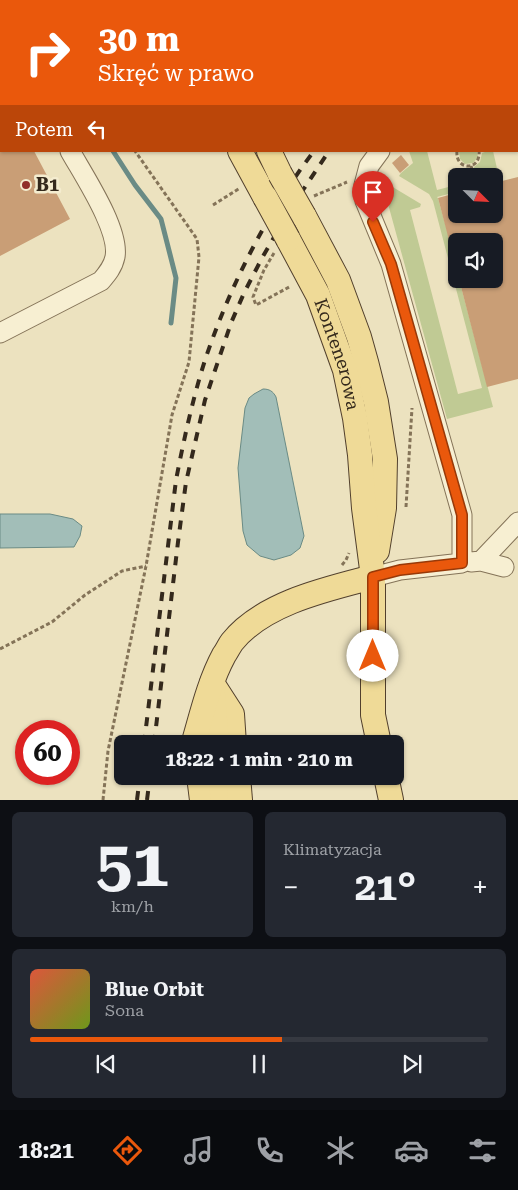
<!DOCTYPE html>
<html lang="pl">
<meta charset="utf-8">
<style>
body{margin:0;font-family:"Roboto Serif",serif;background:#242831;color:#f1f3f6;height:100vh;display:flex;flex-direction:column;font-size:19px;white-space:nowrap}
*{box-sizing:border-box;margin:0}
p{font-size:16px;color:#9ea1a6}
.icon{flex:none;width:28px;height:28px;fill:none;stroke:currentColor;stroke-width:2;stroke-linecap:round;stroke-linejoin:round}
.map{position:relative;height:800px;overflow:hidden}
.panel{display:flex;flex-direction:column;gap:12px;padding:12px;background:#0d0f14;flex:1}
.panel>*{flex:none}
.banner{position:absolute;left:0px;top:0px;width:519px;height:152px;box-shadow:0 1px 4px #0004;background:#ea580c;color:#fff;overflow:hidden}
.needle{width:32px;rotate:114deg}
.buttons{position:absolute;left:448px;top:168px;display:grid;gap:10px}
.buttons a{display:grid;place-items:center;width:55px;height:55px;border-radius:8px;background:#171b24;box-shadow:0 1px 4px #0004;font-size:25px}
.speed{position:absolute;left:15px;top:720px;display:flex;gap:10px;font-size:25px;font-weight:700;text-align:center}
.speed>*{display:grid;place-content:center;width:65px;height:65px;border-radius:50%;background:#171b24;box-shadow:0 1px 4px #0004;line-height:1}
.speed .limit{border:8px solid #d22;background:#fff;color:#111}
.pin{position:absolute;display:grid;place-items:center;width:42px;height:42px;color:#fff;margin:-51px -21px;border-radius:50% 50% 50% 0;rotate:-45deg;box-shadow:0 0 5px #0007}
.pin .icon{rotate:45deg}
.me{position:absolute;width:55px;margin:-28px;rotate:0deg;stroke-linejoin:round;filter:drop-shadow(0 0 4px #0008)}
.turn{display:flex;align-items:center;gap:18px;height:105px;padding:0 15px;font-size:22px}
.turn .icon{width:65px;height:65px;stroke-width:2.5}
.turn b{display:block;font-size:35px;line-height:42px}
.then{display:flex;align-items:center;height:48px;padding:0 15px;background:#0003;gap:10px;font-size:19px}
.big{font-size:38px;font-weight:700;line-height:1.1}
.panel .card{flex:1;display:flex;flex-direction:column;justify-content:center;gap:8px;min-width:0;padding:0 18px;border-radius:8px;background:#242831}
.panel .dial{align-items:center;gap:0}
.dial b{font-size:65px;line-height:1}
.song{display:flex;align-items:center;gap:15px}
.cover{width:60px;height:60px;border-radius:8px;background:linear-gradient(135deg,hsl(10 70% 55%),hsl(80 70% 35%))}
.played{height:5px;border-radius:2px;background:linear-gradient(90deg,#ea580c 55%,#363941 55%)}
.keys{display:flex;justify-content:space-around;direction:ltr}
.heat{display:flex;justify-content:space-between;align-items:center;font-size:28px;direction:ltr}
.panel .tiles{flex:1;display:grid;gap:12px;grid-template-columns:1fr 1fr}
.card:last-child{grid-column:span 2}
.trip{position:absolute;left:114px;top:735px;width:290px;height:50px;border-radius:8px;background:#171b24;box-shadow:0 1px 4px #0004;font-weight:700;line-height:50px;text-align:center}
.tab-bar{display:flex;height:80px;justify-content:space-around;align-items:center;background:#090b0e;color:#9ea1a6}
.tab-bar .icon{width:35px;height:35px}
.tab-bar .active{color:#ea580c}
.tab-bar b{font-size:22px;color:#f1f3f6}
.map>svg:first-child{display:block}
</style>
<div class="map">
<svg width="518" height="800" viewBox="0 0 518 800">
<rect width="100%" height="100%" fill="#ece2bf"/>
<path fill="#c0ca94" d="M409 151H427L437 190 456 185V192L437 197 438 198C444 222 456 255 456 279H459L493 407 447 419 382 182 386 183 421 204 420 207 410 210 458 394 482 388 433 201 429 194 399 176 401 173 413 163Z
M459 151H477L478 157 473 163 465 164 460 159Z
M488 151H493L499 177 494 178V176H485L484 174 476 176 474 167 480 162 482 153Z"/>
<path fill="#a2beb8" stroke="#6a8b85" d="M263 389C269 389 273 391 276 397L304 536 300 548 291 555 274 560 260 556 247 545 243 531 238 468 245 408 249 398 254 394Z
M0 514H50L73 519 82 526 80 536 74 547 0 548Z"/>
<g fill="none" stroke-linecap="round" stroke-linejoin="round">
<path stroke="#6a8b85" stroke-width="5" d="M113 151 135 185 161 219 176 278 171 323"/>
</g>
<path fill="#c99e76" d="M0 151H34L70 219 0 256Z
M401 155 409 165 400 173 392 163Z
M518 177V379L487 387 459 279H494V241H456V267L438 198 456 193V214H494V183Z"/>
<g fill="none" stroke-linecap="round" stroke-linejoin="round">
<g stroke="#847358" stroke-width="21">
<path id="minor" d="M12 1 15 0
M0 29 1 32
M0 333 101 281C107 274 113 267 115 257 120 230 84 176 70 151
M481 561 518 522
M471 562 481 561 504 567
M373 577 400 570 462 563V515L391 264 365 201 364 185 369 166 380 151"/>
</g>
<g stroke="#52402d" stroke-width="26">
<g id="major">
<path d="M168 0V1"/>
<path d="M200 0 201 1"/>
<path d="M240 151 265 197"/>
<path d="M269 151 280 174"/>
<path d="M304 216 338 280 359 337 366 362 376 402 385 459 384 508 377 551"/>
<path id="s1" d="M288 239 318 295 345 370 355 418 360 455 364 508 373 577V715L379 744"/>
<path d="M212 683 232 714 234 744"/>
<path d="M213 694 217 744"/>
<path d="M195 744V738C203 710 210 681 224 655 227 651 229 646 232 642 263 603 327 589 373 577"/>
<path d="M199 776 202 800"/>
<path d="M220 776 223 800"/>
<path d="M238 776 240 800"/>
<path d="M386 776 391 800"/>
</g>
</g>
<path stroke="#847358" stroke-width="3" stroke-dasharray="4 2.5" stroke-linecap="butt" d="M94 0V1
M457 151C455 171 481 171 479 151
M471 166 474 176
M494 180 500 178
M314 196 347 182
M213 205 240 188
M274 253 264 270 253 297 256 305 291 286
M406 507 412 408
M342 565 346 560 349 553
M0 649 52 622 85 595 122 571 146 566
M103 800 108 751 146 566 172 415 189 362 199 257 197 239 135 151"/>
<use href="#minor" stroke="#f7efd2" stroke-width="19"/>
<use href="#major" stroke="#efda97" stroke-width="24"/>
<path stroke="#34291c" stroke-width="4" stroke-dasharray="9 9" stroke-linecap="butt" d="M462 1 464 0
M482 1 484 0
M144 744 176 480C184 439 193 397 206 357 231 284 267 213 314 151
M154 744 178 542 186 482 205 400 231 323 244 293 262 258 284 220 303 190 329 151
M137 800 140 776
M147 800 150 776"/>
<g stroke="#52402d" stroke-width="26" stroke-linecap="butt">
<path id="major-bridge" d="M280 174 304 216
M265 197 288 239"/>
</g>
<use href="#major-bridge" stroke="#efda97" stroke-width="24"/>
</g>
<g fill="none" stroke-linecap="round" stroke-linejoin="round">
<g stroke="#983908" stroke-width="12">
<path id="route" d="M373 222 391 264 462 515V563L400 570 373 577V656"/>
</g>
<use href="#route" stroke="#ea580c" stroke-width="9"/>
</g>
<circle fill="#91302a" stroke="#f4eccf" stroke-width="2" cx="26" cy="185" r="5"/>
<g text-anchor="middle" stroke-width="5" stroke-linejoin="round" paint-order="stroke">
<g font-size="18" font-weight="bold" fill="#34291c" stroke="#f4eccf" text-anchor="start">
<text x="36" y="191">B1</text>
</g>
<g font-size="18" fill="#34291c" stroke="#f4eccf">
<text dy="6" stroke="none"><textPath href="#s1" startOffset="126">Kontenerowa</textPath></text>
</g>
</g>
</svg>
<div class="buttons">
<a><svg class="needle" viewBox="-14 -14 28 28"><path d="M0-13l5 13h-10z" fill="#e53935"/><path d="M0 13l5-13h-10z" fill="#9ea1a6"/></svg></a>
<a><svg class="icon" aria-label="sound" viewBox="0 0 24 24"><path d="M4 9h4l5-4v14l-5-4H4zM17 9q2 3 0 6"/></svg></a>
</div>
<div class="speed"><div class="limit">60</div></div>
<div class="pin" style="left:373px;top:222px;background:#d93025"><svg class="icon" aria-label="arrive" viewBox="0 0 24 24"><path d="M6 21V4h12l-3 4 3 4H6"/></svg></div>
<svg class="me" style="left:373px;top:656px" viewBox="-20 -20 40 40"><circle r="19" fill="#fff"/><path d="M0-13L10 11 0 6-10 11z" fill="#ea580c"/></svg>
<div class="trip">18:22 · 1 min · 210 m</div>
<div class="banner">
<div class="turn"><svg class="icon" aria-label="right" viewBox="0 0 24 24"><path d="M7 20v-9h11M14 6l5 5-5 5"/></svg><div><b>30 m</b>Skręć w prawo</div></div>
<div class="then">Potem<svg class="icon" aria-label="left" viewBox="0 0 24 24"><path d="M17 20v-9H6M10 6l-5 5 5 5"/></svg></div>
</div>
</div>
<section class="panel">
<div class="tiles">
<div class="card dial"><b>51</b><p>km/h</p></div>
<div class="card"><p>Klimatyzacja</p>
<div class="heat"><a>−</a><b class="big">21°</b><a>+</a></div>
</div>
<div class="card">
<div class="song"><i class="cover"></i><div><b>Blue Orbit</b><p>Sona</p></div></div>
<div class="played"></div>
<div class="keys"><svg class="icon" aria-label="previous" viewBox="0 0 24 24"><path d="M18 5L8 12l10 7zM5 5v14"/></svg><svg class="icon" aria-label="pause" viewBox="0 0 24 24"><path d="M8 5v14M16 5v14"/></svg><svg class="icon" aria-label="next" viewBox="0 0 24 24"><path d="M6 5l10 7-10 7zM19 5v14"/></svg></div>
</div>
</div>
</section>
<nav class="tab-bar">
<b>18:21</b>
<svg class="icon active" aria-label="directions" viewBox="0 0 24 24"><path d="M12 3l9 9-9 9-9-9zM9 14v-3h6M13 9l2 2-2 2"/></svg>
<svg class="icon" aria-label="music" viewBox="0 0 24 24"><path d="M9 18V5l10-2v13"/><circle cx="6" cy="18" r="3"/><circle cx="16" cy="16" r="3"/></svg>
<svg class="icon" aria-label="phone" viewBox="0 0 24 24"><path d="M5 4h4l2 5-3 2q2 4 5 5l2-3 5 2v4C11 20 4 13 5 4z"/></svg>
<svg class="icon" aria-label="climate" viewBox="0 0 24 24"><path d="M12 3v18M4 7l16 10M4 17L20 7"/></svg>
<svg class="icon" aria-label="car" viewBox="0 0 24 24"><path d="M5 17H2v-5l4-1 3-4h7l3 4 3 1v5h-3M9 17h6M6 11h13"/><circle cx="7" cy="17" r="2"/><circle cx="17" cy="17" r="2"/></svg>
<svg class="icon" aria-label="filters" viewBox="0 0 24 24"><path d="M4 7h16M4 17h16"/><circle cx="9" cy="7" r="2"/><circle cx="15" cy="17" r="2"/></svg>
</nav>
